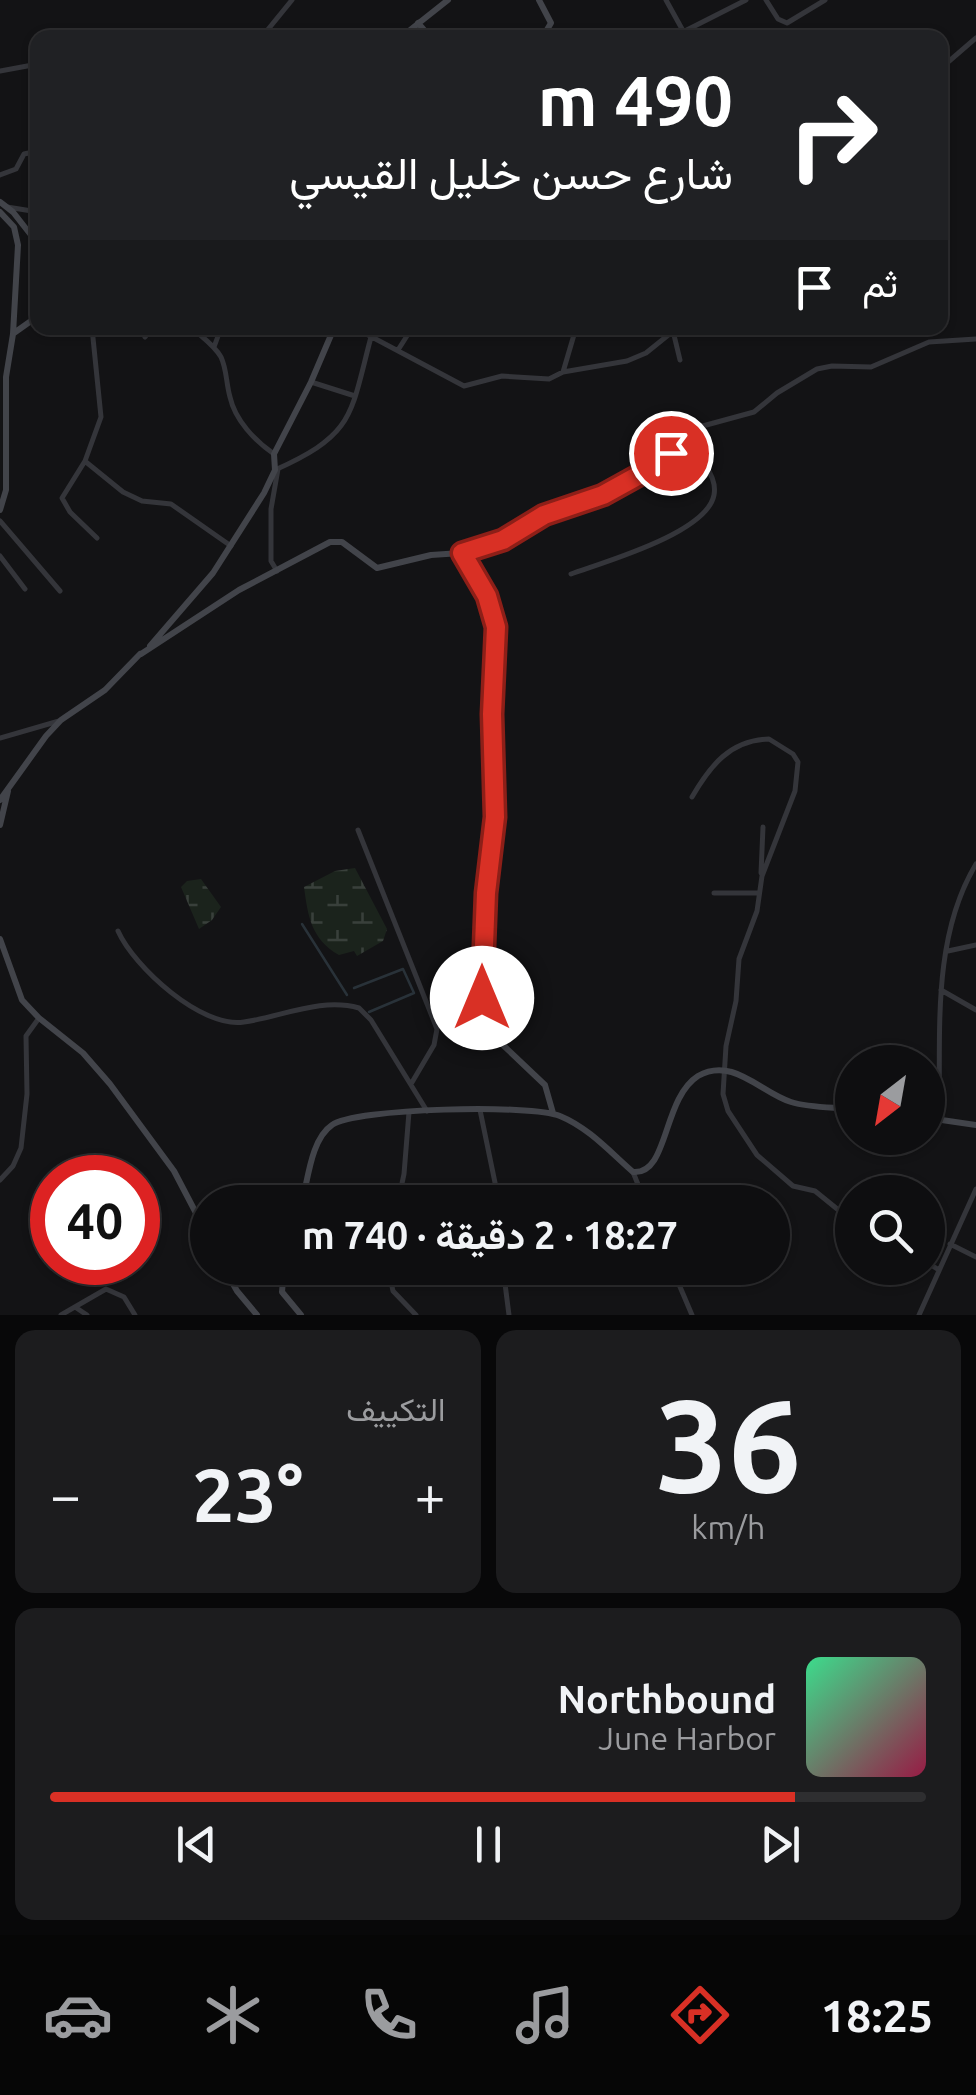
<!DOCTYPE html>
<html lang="ar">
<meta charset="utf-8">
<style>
body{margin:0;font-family:Ubuntu,Vazirmatn,sans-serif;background:#1c1c1e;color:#f1f3f6;direction:rtl;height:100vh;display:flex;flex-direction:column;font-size:38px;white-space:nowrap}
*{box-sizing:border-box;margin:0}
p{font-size:32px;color:#9b9c9f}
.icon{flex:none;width:55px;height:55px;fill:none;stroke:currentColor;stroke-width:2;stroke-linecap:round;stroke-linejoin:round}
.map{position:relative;height:1315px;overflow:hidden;direction:ltr}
.sheet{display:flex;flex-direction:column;gap:15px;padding:15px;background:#080809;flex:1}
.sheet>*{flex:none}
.top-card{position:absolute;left:30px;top:30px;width:918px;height:305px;border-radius:20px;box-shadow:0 2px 8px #0004,0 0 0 2px #2e2e30;direction:rtl;background:#202124;color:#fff;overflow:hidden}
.needle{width:65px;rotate:211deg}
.tools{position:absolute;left:835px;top:1045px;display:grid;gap:20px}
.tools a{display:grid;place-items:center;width:110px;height:110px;border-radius:50%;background:#0e0e10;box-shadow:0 2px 8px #0004,0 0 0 2px #2e2e30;font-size:50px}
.speed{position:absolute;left:30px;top:1155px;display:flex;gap:20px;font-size:50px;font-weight:700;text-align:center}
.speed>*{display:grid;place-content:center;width:130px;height:130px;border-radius:50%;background:#0e0e10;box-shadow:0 2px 8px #0004,0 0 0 2px #2e2e30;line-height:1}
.speed .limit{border:15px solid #d22;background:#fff;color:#111}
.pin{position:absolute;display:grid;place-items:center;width:85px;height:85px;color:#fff;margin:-42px;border:5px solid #fff;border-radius:50%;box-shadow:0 2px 10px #0007}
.me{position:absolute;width:110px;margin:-55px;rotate:0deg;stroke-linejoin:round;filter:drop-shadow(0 0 8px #0008)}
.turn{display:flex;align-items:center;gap:35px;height:210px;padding:0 50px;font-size:45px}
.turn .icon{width:130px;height:130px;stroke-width:2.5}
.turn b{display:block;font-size:70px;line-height:85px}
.then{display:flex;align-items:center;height:95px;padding:0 50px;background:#0003;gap:20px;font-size:38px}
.big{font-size:75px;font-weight:700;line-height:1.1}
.sheet .widget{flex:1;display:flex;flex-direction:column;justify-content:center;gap:15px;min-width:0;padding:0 35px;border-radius:20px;background:#1c1c1e}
.sheet .dial{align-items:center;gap:0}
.dial b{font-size:130px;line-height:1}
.song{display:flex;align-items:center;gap:30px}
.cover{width:120px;height:120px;border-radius:15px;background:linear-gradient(135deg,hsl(150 70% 55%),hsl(340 70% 35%))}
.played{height:10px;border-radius:5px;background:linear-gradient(90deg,#d93025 85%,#2e2e30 85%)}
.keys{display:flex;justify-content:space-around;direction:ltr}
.heat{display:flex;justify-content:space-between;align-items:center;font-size:55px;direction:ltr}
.sheet .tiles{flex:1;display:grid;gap:15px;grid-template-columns:1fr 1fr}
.widget:last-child{grid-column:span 2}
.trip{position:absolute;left:190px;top:1185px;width:600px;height:100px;border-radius:50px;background:#0e0e10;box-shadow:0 2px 8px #0004,0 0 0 2px #2e2e30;font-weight:700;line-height:100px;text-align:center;direction:rtl}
.tab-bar{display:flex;height:160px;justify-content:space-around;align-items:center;background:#060606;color:#9b9c9f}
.tab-bar .icon{width:70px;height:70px}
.tab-bar .selected{color:#d93025}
.tab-bar b{font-size:45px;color:#f1f3f6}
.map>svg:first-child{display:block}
</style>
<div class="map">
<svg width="976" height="1315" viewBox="0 0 976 1315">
<defs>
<pattern id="wetland-marsh" width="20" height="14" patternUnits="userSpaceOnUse" patternTransform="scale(2.5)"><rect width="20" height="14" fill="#1b231c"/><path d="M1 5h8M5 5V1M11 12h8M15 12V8" fill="none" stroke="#39403b"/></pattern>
</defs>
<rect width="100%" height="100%" fill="#131315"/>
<path fill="url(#wetland-marsh)" d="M355 868 387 929 383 941 357 956 354 951 339 955C311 939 308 916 304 887L335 871Z
M201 879 221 907 212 920 199 929 181 887 187 881Z"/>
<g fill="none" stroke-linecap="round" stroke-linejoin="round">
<path stroke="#293239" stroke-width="2.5" d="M302 924 347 995
M354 988 403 969 414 993 369 1012"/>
<path stroke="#34353a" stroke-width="5" d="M666 0 687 38
M766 0 778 19 787 23 825 0
M261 38 292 0
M671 38 746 0
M940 69 976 38
M0 71 38 64
M0 175 16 169 24 154 38 151
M7 207 38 212
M92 328 101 417 85 461 62 498 70 512 97 538
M192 328C202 337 214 345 221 357 227 370 226 383 230 397 235 420 255 441 274 454
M355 328 464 386 502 376 549 379 563 372 627 361 646 353 677 328
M673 331 680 360
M145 337 152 328
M214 347 221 328
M398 350 412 328
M563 372 576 328
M311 382 355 396
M86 462 123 492 142 501 171 504 231 546
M275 470C355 434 350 416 371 337
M0 521 60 591
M461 553 503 540 545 515 585 503 626 483 663 460 699 427 754 412 777 393 817 369 832 366 871 367 929 342 976 339
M0 556 25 589
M277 571 271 561V509L278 469
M571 574C604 562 707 533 714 495 718 474 697 455 683 442
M0 738 59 721
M692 797C710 766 730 740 769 739L793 754 798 762 795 791 762 876 757 911 739 959 736 1001 726 1046 723 1094 728 1111 757 1155 793 1186 815 1191 852 1221
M358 830 437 1029 434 1045 411 1084
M761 873 763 827
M714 893H758
M118 931C134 967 202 1029 244 1022 281 1017 321 997 359 1008L371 1020 427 1111
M948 951 976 945
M941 990 976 1010
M480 1110 499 1202
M939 1120C941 1035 931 939 976 864
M633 1172 645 1202
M0 1180 13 1166 21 1148 27 1094 26 1036 39 1018
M398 1202 404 1174 409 1112
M950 1244 976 1257
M928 1263 939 1270
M388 1268 393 1291 416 1315
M503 1268 509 1315
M672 1268 692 1315
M75 1307 87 1315
M61 1315 106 1289 124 1297 135 1315
M919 1315 976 1189"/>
<path stroke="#42444a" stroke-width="6" d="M539 0 551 23 542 38
M418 23 431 38
M400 38 448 0
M0 202 13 212 38 244
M0 212 14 227 18 245 13 334 6 377V490L0 510
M14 333 38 316
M150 646 213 573 264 493 275 470 274 454 311 382 334 328
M141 654 239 590 330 542H342L377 568 431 555 461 553 487 596 496 627 492 715 495 817 483 940 482 999 504 1046 545 1085 553 1113
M0 800 46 736 61 720 105 690 140 654
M0 825 8 791
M0 939 22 1000 39 1018 83 1053 110 1084 174 1171 208 1236
M928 1118 976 1125
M302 1202C308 1180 311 1139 332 1125 354 1108 533 1104 560 1116 589 1128 610 1152 633 1172 669 1175 662 1099 698 1076 733 1056 761 1093 791 1102 810 1108 832 1107 852 1109
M224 1268 237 1291 257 1315
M284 1268 282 1292 301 1315"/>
</g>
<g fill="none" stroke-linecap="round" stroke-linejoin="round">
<g stroke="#8d1f18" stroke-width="25">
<path id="route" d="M482 998 486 893 495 817 492 714 496 627 487 596 462 553 503 540 544 515 603 495 641 474 671 453"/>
</g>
<use href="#route" stroke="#d93025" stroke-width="18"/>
</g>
</svg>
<div class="tools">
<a><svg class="needle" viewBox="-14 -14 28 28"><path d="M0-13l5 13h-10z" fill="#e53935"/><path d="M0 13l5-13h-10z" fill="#9b9c9f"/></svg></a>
<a><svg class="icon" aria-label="search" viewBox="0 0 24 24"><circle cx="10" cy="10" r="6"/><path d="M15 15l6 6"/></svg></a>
</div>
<div class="speed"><div class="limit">40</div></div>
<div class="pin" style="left:671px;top:453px;background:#d93025"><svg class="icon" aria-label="arrive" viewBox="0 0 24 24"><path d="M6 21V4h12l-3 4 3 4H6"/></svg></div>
<svg class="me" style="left:482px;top:998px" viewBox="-20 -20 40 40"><circle r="19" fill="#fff"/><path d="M0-13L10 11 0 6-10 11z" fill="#d93025"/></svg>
<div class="trip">18:27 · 2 دقيقة · 740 m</div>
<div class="top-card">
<div class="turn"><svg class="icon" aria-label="right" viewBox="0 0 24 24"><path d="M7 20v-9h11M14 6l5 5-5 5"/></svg><div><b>490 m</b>شارع حسن خليل القيسي</div></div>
<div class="then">ثم<svg class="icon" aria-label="arrive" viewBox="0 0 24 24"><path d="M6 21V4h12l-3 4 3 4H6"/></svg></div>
</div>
</div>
<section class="sheet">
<div class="tiles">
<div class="widget dial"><b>36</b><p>km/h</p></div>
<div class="widget"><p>التكييف</p>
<div class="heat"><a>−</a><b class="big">23°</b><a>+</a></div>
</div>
<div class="widget">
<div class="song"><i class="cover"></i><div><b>Northbound</b><p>June Harbor</p></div></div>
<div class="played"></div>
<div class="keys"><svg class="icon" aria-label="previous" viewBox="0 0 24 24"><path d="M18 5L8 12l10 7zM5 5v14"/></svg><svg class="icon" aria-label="pause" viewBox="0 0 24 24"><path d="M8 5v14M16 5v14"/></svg><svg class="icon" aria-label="next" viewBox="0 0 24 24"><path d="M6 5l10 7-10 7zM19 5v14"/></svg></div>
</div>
</div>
</section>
<nav class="tab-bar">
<b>18:25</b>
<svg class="icon selected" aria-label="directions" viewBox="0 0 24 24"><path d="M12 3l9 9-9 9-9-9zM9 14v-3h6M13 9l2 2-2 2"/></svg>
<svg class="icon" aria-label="music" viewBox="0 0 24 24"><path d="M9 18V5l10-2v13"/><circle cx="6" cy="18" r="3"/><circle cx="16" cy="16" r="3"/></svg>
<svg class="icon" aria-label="phone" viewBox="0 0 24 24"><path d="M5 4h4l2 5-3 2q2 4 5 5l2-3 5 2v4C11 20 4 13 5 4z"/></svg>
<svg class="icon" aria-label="climate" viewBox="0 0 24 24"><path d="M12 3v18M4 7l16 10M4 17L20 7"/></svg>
<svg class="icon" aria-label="car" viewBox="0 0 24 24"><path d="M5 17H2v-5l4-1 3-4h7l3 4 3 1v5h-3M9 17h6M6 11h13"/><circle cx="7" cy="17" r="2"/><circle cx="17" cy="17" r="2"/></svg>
</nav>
